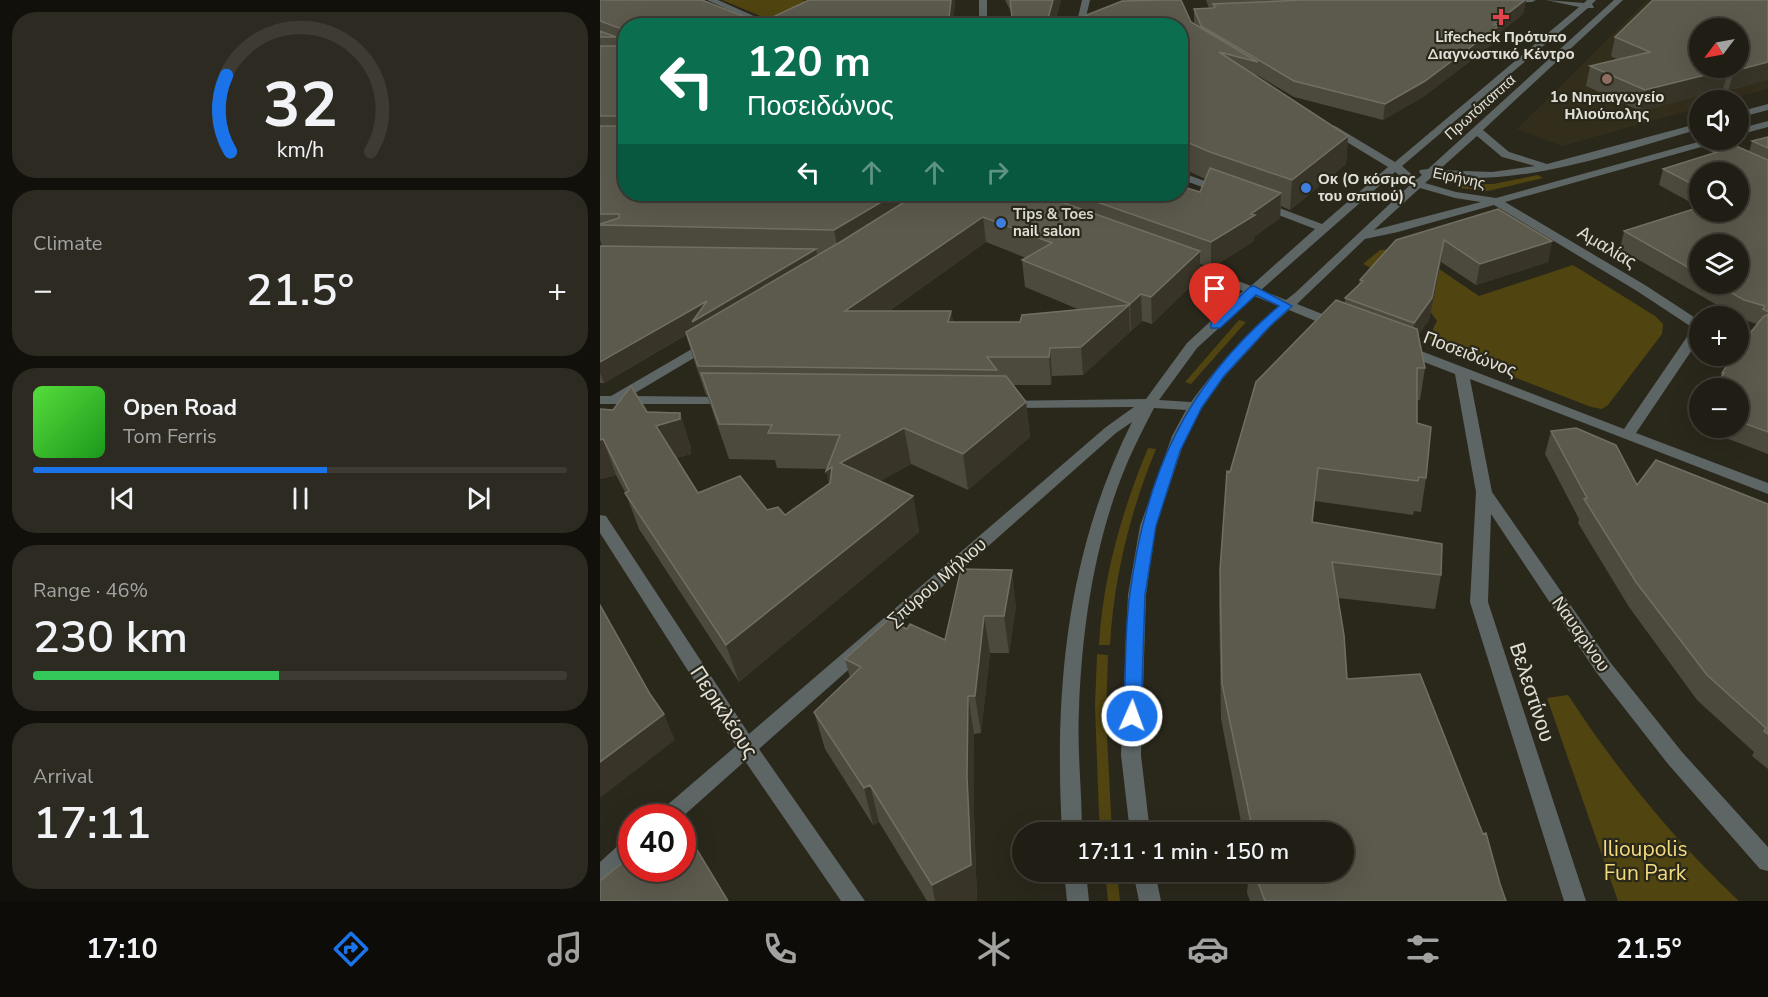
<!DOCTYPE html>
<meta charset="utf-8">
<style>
body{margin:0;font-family:"Nunito Sans",sans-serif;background:#2d2a22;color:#f1f3f6;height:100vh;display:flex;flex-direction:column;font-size:22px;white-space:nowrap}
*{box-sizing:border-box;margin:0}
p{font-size:20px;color:#a2a2a0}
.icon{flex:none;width:33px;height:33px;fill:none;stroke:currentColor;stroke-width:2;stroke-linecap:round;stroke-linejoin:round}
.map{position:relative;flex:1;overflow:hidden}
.details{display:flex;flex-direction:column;gap:12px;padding:12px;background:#12100b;width:600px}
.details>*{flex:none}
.hud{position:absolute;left:18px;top:18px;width:570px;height:183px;border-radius:24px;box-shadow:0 6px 24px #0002,0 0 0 2px #3d3b34;background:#0b6e4f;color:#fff;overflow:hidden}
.needle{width:39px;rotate:238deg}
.tools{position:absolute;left:1089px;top:18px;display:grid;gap:12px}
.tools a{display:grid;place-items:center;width:60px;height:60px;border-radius:50%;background:#201d14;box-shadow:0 6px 24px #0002,0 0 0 2px #3d3b34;font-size:30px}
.speed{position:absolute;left:18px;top:804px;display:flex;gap:12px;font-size:30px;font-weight:700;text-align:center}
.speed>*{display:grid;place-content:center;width:78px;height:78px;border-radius:50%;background:#201d14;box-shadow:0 6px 24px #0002,0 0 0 2px #3d3b34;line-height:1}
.speed .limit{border:9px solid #d22;background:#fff;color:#111}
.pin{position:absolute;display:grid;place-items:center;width:51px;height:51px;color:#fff;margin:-62px -26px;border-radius:50% 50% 50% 0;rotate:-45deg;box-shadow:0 0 6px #0007}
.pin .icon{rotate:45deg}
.me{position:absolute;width:66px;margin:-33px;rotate:2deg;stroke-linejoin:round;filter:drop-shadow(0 0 4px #0008)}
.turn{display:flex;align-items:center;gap:21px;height:126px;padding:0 30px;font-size:27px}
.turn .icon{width:78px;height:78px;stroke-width:2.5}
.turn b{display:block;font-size:42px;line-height:51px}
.lanes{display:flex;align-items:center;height:57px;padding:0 30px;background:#0003;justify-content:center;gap:30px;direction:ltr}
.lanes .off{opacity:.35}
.big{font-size:45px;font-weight:600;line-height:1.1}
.details .card{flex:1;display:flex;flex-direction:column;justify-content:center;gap:9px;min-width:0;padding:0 21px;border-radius:24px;background:#2d2a22}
.details .dial{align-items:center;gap:0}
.dial svg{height:156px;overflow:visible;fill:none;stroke:#3d3b34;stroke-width:7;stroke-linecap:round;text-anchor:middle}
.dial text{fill:#f1f3f6;stroke:none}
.song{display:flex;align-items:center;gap:18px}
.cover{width:72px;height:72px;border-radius:9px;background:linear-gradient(135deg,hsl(110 70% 55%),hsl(120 70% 35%))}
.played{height:6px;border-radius:3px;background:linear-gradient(90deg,#1a73e8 55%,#3d3b34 55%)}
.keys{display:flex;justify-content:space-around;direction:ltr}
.heat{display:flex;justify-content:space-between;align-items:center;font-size:33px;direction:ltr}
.charge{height:9px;border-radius:4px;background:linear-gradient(90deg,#34c759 46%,#3d3b34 0)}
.trip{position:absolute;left:412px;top:822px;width:342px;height:60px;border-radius:30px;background:#201d14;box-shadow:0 6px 24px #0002,0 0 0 2px #3d3b34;font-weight:600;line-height:60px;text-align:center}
.dock{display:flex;height:96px;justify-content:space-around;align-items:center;background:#0d0c08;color:#a2a2a0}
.dock .icon{width:42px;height:42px}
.dock .active{color:#1a73e8}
.dock b{font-size:27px;color:#f1f3f6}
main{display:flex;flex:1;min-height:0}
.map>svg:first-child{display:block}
</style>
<main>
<section class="details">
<div class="card dial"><svg viewBox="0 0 100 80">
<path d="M14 69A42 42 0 1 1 86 69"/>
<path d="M14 69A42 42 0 0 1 12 30" stroke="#1a73e8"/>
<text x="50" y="56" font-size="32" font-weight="700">32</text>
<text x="50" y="72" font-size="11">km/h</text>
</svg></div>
<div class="card"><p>Climate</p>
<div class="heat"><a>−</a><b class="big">21.5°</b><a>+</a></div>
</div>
<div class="card">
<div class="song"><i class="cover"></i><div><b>Open Road</b><p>Tom Ferris</p></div></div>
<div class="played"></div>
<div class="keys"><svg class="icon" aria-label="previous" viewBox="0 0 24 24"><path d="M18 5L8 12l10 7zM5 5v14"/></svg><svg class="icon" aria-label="pause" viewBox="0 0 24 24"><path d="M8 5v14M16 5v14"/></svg><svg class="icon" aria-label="next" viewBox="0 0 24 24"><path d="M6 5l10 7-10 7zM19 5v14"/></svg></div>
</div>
<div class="card"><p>Range · 46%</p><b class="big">230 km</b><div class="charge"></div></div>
<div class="card"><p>Arrival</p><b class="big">17:11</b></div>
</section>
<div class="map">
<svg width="1168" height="901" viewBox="0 0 1168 901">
<rect width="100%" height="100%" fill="#2a271b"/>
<path fill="#332e1c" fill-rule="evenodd" d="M1047 0H1129L1168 14V89L1126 100H1100L1099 108 962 146 917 129ZM1100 28H1138V68H1100Z"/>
<path fill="#504511" d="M122 0H202L211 3 175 22Z
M938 175 943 178 888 191 859 188 858 184H893Z
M808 248 879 296 973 265 1055 316 1063 324 1062 334 1008 405 1002 409 991 407 893 369 828 339 837 321C819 293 792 278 763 264L780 250Z
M639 320 646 322 591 384 585 382Z
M548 448 556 449C530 512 514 577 510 645H499C503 576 522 511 548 448Z
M497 654 508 655 506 717 512 832H501L499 815 495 706Z
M968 695C1017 770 1073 839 1139 901H1018L947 698Z
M505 872H517L520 901H508Z"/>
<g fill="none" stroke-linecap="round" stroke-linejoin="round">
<path fill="#5d6565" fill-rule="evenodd" d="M107 0H118L176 26H164Z
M379 0H387V26H379Z
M482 0H490L484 26H476Z
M904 0H936L932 2 907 3Z
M946 0 984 3 987 0H996L992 4 994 8H988L802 166 817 179 822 175 819 172 820 170 828 169 1014 0H1023L883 130 909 152 947 164 1100 123V129C1012 154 924 187 833 176L825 183 856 192 896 198 1105 140H1119L1111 144 1168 169V176L1101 147 905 202 1045 285 1100 321V338L1036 433 1168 483V494L870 379 892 492 1010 662 1082 752 1168 847V871L1160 869 1068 764 996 672 891 514 888 602 986 901H964L870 602 876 492 855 374 798 352 796 349 798 346H808L1024 429 1093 328 1037 291 894 205 798 232 765 239 697 304 740 321 742 324 740 327H730L689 310 671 326 624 377 602 408 586 436 556 526 546 595 541 755 550 832H530L521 755 528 595 540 526 572 436 586 410 554 408C545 425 536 443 528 461 495 538 482 626 479 710 477 751 482 792 482 832H462C454 688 467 552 532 422L516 433 159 749 265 901H241L145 761 81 818H56L59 812 136 746 0 533V515L6 516 149 734 506 427 534 407 408 408 401 404 403 401 546 399 587 343 643 291 578 267V261H586L651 286 715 229 658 207V203H666L722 224 788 167 727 130V126H735L795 162 979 7ZM877 136 902 157 935 166 892 172 839 170ZM795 172 811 184 695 293 686 300 661 290ZM820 188 855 198 881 202 774 230ZM654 296 679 306C645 333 617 367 591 402L559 400 597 348Z
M1168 104V110L1138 118V112Z
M1168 121V127L1138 135V129Z
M580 172 627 189 628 191 627 193H619L580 179Z
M109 339 116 343 114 346 30 396 129 397 134 398 136 401 134 404H0V396H11Z
M32 838V861L8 882 0 885V862L24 840Z
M464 872H486L489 901H467Z
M533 872H555L561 901H539Z"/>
</g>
<path fill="#4c493d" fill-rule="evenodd" d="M0 0 160 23 209 0H355L353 26H26V194H580L600 192 605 179 580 167V26L591 22 594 24V9L609 8 606 0H926L923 14 899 33 898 40 823 97 783 120 694 97 657 75V77L748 136 746 164 690 210 681 206 680 218 654 237V241L611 268 600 264V277L552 324 542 321 531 331H530V332L483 375 452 376 451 385H413L426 402 430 437 368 490 311 464 280 481 313 496 319 532 139 682 39 529 26 494 16 475 0 479V409L80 413 91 448V454L76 458 98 493 185 515 229 484 226 471V469L177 468 175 460 129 459 107 395H106L94 360 86 335 4 383H0V246H2L0 240ZM386 242 426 258 422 260 425 287 480 310 420 322H353L351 311H289Z
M405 0H461L454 26H412L411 12Z
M1168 0 1128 91 1123 89 1040 111 986 86 990 66 1018 60 1011 56 1015 37Z
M1168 137V454L1094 426 1100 409V428H1138V388L1120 379 1122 373 1157 324 1138 318V316H1136L1020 249 1024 231 1099 207 1059 185 1063 169 1149 152 1152 141ZM1100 172 1138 212H1100ZM1100 244 1138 284H1100Z
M796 240 952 241 948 262 876 285 841 262 829 320 818 335 825 368 820 400H817V423L826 478 821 512 814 511 813 515 715 501 713 522 841 575 835 609 738 598 747 679 900 884 906 901H650L647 893 649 872H744V832H643L621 719 619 605 620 570 630 472 745 303V298L759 284 760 280Z
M951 431 1037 485 1168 504V769L1152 756 1154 752 1097 700 1029 607 978 523 979 519 945 454Z
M361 569 416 606 409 653H390L381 733 374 734V814L377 901H327L279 822 273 825 225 749 214 712 250 678 245 659 307 629 345 640Z"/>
<path fill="#383528" d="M351 0H355L353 26H348Z
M453 0H461L454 26H446Z
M926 0 923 14 899 33 898 40 823 97 783 120 785 104Z
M1168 62V80L1128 91 1134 71Z
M1129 69 1123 89 1040 111 1045 90Z
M748 136 746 164 690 210 692 180Z
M681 193 680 218 654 237V241L611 268V242Z
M295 194H339L239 256 234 230Z
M451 194H466L467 203 452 211Z
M383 217 386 242 250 338 245 311Z
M844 240 841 262 829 320 811 346 814 323Z
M952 241 948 262 876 285 880 264Z
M216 249 220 267 94 330 4 383 0 373V362L107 301Z
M600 251V277L552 324 551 297Z
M541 294 542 321 531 331 530 304Z
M529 305 530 332 483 375 481 347Z
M351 311 355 338 348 322Z
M450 348 452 376 451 385 449 357Z
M426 402 430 437 368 490 363 454Z
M80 413 91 448V454L67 461 56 426Z
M304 428 311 464 248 499 240 463Z
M3 439 16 475 0 479V440Z
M232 467 234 507 226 471Z
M718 468 715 501 709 557 712 522Z
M313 496 319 532 139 682 126 645Z
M412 570 416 606 409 653 404 616Z
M384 616 390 653 381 733 375 696Z
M368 696 374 734V814L377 901H335L332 885 367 776Z
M64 714 75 740 0 798V762Z
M270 785 279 822 273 825 264 788Z"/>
<path fill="#5c5a4d" stroke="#716f63" stroke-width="1.5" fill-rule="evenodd" d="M0 0H102L160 23 209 0H351L348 26H26V194H295L234 230 0 225V224L19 218V214H0V126H19L21 124V116H0V46H21L22 29 0 21Z
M410 0H453L446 26H413Z
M561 0H581L591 22 658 62 619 52 748 136 692 180 610 152 580 139V26H459L522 1Z
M704 0H925L894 24 900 25 825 81 785 104 694 81 601 26 594 9 613 8 615 7 613 4Z
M1053 0H1168V62L1134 71 1129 69 1045 90 990 66 1050 52 1015 37ZM1100 28H1138V68H1100Z
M0 31 16 37H0Z
M1168 137V148L1152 141Z
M1136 146 1168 160V312L1163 309 1165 306 1144 300 1116 284H1138V244H1100V274L1024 231 1100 207V212H1138V172H1100V188L1063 169Z
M610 168 681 193 651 214 655 215 611 242 474 194H580V186L600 192Z
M317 194H439L600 251 551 297 541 294 530 304 422 260 452 243 383 217 245 311H351L348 322H420L422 315 529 305 481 347 450 348 449 357H387L397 370 98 366 86 332 242 241Z
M898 209 952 241 880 264 844 240 832 298 814 323 745 298 763 281 760 280 796 240Z
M0 246 216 249 92 322 107 301 0 362Z
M736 300 817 329 825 368H817V423L831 427 826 478 819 477 818 481 718 468 712 522 842 544 841 575 732 562 744 635 747 679 820 674 883 834 886 833 900 884 906 901H665L654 872H744V832H653L622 684 620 570 627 471 630 472 656 382Z
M1168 314V432L1138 421V388H1113L1124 373H1122L1133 356H1138V348L1163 317Z
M101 373 406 376 426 402 363 454 304 428 240 463 313 496 126 645 25 493 29 491 3 439 0 440V409L13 410 31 386 47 412 80 413V419L56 426 98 493 140 476 167 510 178 507 185 515 230 483 232 467 226 471 240 435 168 433 172 425 119 424Z
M976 428 1016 445 1037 485 1056 460 1168 504V734L1164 731 1166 728 1107 675 1036 582 984 499 987 498 951 431Z
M361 569 412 570 404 616H384L375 696H368L367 776 371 865 332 885 270 785 264 788 214 712 261 667 245 659 288 620 307 629 310 624 345 640Z
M0 605 50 694 64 714 0 762Z
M82 825 128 901H0V881L32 855V868H82Z"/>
<path fill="#1a73e8" stroke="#114b97" stroke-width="1.5" d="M654 286 692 306 670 326 624 376 602 407 580 451 556 526 545 595 541 716 539 721 532 723 526 721 524 716C526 675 524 633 530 593 546 473 586 385 679 306L656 295 620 328H611V323L650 287Z"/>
<path fill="#e0444e" stroke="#2a271b" stroke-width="2" d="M898 8h6v6h6v6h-6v6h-6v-6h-6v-6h6z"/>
<circle fill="#8d6e63" stroke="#2a271b" stroke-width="2" cx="1007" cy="79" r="6"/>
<g fill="#3f7fe0" stroke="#2a271b" stroke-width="2">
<circle cx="706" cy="188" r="6"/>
<circle cx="401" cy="223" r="6"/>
</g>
<g text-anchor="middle" stroke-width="4.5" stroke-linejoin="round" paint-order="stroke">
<g font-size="15" font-weight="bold" fill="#e1e0d8" stroke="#2a271b">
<text x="901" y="42">Lifecheck Πρότυπο<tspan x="901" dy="17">Διαγνωστικό Κέντρο</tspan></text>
<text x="1007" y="102">1ο Νηπιαγωγείο<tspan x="1007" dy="17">Ηλιούπολης</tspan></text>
<text x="718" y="184" text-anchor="start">Οκ (Ο κόσμος<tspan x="718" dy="17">του σπιτιού)</tspan></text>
<text x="413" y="219" text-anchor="start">Tips &amp; Toes<tspan x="413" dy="17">nail salon</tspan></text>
</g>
<g font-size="15" fill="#e1e0d8" stroke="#2a271b">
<text transform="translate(880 107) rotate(-42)" y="5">Πρωτόπαππα</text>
<text transform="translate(859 178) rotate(12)" y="5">Ειρήνης</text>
</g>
<g font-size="18" fill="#e1e0d8" stroke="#2a271b">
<text transform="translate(1007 247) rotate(31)" y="6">Αμαλίας</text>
<text transform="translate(870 354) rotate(21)" y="6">Ποσειδώνος</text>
<text transform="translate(337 582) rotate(-41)" y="6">Σπύρου Μήλιου</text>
<text transform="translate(981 634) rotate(55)" y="6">Ναυαρίνου</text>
</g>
<g font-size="21" fill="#e1e0d8" stroke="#2a271b">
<text transform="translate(932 692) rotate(72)" y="7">Βελεστίνου</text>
<text transform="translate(124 712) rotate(57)" y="7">Περικλέους</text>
</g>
<g font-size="21" fill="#f3dc7e" stroke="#2a271b">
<text x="1045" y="856">Ilioupolis<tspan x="1045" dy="24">Fun Park</tspan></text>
</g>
</g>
</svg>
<div class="tools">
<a><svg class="needle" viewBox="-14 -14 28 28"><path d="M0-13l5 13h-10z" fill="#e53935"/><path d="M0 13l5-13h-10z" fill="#a2a2a0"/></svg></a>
<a><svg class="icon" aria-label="sound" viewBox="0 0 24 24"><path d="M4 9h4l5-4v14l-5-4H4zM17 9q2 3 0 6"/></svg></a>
<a><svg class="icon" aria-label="search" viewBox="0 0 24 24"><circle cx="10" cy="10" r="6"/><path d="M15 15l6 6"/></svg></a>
<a><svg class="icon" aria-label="layers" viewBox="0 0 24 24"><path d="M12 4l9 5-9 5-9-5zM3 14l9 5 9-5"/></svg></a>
<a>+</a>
<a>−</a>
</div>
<div class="speed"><div class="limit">40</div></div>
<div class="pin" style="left:615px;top:325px;background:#d93025"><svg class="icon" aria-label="arrive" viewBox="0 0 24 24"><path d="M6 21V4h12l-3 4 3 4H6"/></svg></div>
<svg class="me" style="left:532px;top:716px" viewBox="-20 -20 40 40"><circle r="17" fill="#1a73e8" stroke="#fff" stroke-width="3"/><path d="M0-11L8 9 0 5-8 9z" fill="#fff"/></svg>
<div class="trip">17:11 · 1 min · 150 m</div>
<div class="hud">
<div class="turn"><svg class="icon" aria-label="left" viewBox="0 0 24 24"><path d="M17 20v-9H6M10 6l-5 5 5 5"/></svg><div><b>120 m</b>Ποσειδώνος</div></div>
<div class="lanes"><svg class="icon" aria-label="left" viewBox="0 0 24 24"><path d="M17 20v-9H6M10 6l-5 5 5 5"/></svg><svg class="icon off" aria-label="ahead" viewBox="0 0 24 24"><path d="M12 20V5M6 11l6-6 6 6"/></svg><svg class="icon off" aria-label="ahead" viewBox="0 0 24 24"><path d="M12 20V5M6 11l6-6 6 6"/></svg><svg class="icon off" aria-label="right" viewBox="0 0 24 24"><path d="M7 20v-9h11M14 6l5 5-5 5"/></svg></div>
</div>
</div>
</main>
<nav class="dock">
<b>17:10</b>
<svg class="icon active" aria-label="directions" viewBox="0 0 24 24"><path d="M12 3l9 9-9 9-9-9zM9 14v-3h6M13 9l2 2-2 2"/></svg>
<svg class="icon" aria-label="music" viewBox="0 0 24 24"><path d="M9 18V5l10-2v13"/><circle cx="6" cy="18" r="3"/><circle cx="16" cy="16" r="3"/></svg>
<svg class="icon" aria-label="phone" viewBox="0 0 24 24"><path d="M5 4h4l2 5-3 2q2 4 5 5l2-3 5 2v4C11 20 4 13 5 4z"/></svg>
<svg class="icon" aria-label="climate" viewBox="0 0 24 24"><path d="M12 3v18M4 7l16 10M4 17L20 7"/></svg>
<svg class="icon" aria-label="car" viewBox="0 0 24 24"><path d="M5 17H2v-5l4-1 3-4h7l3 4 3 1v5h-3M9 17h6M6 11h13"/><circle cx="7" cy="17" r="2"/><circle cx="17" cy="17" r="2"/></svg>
<svg class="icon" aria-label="filters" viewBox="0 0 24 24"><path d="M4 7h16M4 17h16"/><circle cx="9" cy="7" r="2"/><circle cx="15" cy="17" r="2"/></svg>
<b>21.5°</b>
</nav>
